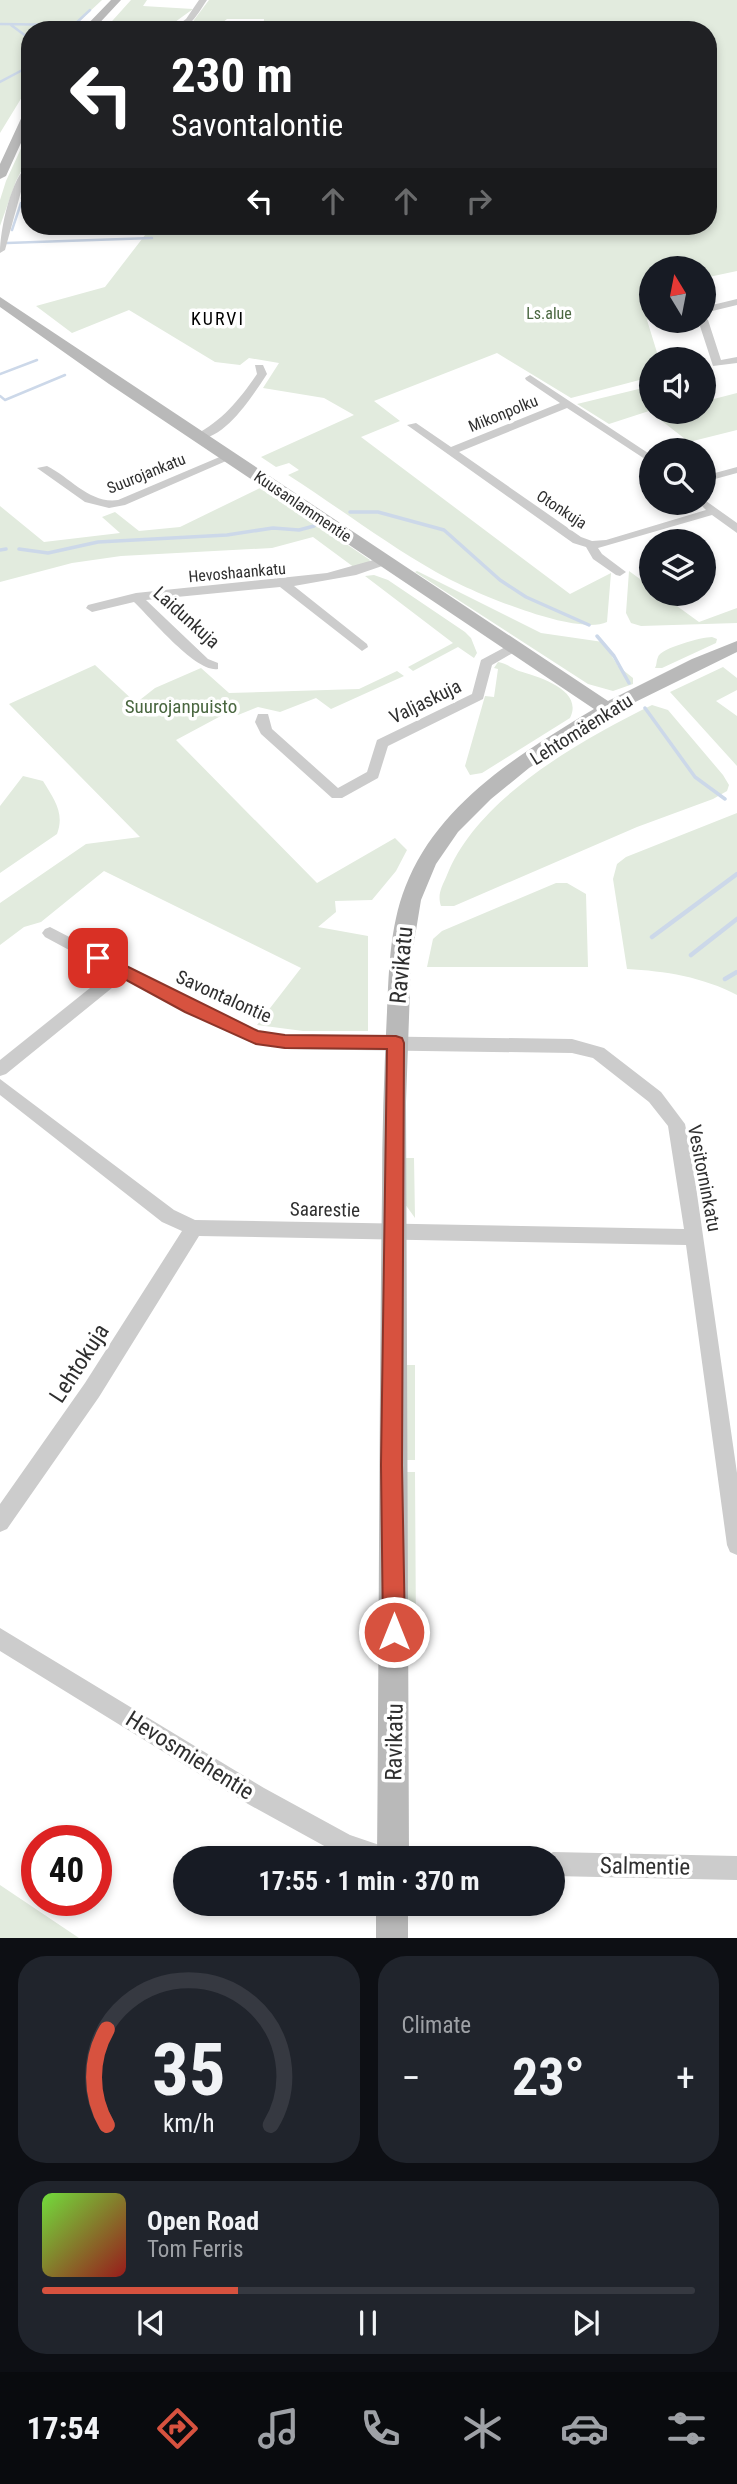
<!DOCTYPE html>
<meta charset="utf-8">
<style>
body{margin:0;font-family:"Roboto Condensed",sans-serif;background:#20242c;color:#f1f3f6;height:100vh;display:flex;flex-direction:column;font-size:26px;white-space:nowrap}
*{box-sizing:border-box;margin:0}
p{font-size:23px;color:#9ea1a6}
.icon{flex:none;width:38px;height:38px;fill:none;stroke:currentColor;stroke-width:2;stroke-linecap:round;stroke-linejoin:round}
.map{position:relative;height:1938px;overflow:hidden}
.details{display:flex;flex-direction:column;gap:18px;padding:18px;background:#0d0f14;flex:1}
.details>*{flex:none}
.top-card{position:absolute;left:21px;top:21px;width:696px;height:214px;border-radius:28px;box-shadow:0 4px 10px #0003;background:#202124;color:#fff;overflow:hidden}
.needle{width:46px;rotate:350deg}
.tools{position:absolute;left:639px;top:256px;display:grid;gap:14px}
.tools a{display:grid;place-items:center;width:77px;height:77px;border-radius:50%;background:#171b24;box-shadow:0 4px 10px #0003;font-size:35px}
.speed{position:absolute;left:21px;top:1825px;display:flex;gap:14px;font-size:35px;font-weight:700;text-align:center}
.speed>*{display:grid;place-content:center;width:91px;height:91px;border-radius:50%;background:#171b24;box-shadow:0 4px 10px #0003;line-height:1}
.speed .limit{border:10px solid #d22;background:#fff;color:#111}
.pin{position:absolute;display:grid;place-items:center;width:60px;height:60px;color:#fff;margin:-30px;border-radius:14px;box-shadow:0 4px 10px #0006}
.me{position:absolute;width:77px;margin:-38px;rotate:0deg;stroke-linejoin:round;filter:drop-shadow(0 0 5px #0008)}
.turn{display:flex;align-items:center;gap:24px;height:147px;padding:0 35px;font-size:32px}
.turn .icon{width:91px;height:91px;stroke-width:2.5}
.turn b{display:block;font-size:49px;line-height:60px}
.lanes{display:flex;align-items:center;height:66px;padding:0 35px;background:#0003;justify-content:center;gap:35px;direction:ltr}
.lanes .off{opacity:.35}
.big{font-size:52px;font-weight:700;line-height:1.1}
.details .tile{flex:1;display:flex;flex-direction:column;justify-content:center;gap:10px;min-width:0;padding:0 24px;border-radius:28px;background:#20242c}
.details .dial{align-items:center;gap:0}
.dial svg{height:182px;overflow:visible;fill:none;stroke:#363941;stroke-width:7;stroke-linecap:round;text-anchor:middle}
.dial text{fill:#f1f3f6;stroke:none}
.song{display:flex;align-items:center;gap:21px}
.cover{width:84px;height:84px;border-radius:10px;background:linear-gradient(135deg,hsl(100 70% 55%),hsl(0 70% 35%))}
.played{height:7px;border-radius:4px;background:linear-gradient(90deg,#d7523f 30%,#363941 30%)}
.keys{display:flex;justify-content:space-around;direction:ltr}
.heat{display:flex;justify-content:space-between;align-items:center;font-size:38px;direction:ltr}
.details .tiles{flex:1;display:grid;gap:18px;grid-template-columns:1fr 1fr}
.tile:last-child{grid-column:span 2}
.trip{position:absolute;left:173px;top:1846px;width:392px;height:70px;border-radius:35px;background:#171b24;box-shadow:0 4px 10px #0003;font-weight:700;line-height:70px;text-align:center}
.tabs{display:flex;height:112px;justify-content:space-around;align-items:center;background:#090b0e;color:#9ea1a6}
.tabs .icon{width:49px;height:49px}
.tabs .active{color:#d7523f}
.tabs b{font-size:32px;color:#f1f3f6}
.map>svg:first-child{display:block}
</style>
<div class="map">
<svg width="737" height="1938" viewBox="0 0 737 1938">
<rect width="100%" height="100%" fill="#fff"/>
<path fill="#e2ebde" d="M0 0H102L70 30H30V84L0 133Z
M131 0H147L143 6 193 9 164 30H104Z
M209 0H737V271L704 278V268H651V289L643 291 651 300V318L647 320 659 359H651V377L571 398 497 353 374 401 400 421 361 437 570 594 611 573 607 622C575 637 467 590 436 572 385 543 338 507 288 475L299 470 289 463 276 467 261 457 354 415 324 398 263 388 279 363 249 358 240 365 215 362 129 310 72 333 36 306 105 287 152 226H709V30H263L264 19H227L213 30 188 28Z
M30 129V154L16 181 0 226V200L6 181Z
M651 386V411H704V398L706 401 737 393V430L689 442 649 411 609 424 577 404Z
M262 487 370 560 368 564 355 568 313 537 272 548 121 556 72 563 0 582V506L44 542 120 533 102 517 115 512 139 531 180 527Z
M417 571 541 633 603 642 618 666 633 678V684L613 691 588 684 415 572Z
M629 571 651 587V593H659L699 622 737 608V623L641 626 631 623 626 613Z
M374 575 388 580 465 632 471 638 477 653 474 658 458 647 413 671 408 667 453 643 365 576Z
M712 637 717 639 716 643 662 668H655C657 665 656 661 658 657 661 648 702 637 712 637Z
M498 662C506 663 511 668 519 671 539 677 584 690 570 718L482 773 470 775 465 766 485 696 494 697 498 669 494 668Z
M95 665 136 703 155 688 201 668 229 693 359 689 397 671 404 676 331 709 316 698 280 712 258 707 238 715 232 710 176 740 317 883 395 838 407 850 396 871 372 900 335 901 336 912 318 927 368 936V1031H303L257 1025 301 968 104 871 41 922 24 927 0 945V903L86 844 140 837 9 704Z
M723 667 737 678V690L716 701 737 716V766L670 692Z
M652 705 668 710 723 775 729 785 727 791 713 799 637 827 454 906H441C437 894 442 887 447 875 478 797 580 741 652 705Z
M23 776 43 781C54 799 65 813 57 834L0 873V806Z
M737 813V995C703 977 665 971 627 969L613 879 617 864 626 857Z
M556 883H567L586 894 588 967H427L433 939 442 931Z
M405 1158H414L415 1218 405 1204Z
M405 1365H415V1460H406Z
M406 1472H415L416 1639 409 1642 406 1620Z
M0 1885 79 1938H0Z"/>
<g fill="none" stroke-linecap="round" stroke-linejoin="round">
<path stroke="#ccd8e9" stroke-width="2.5" d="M0 24 74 25 90 10
M11 25 30 39
M0 82 30 66
M22 198 30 181
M140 226 146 230
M12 230 21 203
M7 243 152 238
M0 374 37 360
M0 396 5 400 65 375"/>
<path stroke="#ccd8e9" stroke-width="3.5" d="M350 512H378L444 530 500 580 526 597 589 625
M19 549 48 553 98 542 227 535 273 528 299 530 314 526
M0 550 6 549
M597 636 614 656 629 683
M645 708 695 777 725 799"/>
<path stroke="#ccd8e9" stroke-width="4.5" d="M652 937 737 874
M691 955 737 919
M725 979 737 972"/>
<path fill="#ccc" fill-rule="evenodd" d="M199 0H207C197 15 190 30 171 30L186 19Z
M30 163V174L22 188 5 250 0 253C0 230 11 176 30 163Z
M737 299V305L704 313V307Z
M704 317 708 320 721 360 737 357V363L713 366 698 320H704Z
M255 365H263L267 374C253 395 224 442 195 439V435C223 420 239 400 257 374Z
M530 375 651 455V463L567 408 459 452 581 537 592 541 606 540 706 510 700 504 706 501 737 523V533L712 515 598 548 602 554 626 572 620 576 616 575 593 559 586 547 573 543 407 425 416 423 451 447 560 403 526 380 525 378Z
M229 453 233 454V458L125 505 109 508 85 502 37 468 47 466C71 478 90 504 118 500Z
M737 467V473L704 482V476Z
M384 557 390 561 388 564 356 575 294 586 367 644 368 647 362 651 280 587 146 600 208 659 218 663V669C196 673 151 618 134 602L92 612 86 608 88 605 136 593 327 573Z
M513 643 518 644V650L492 665 483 699 388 746 378 778 342 798H332L261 734 255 722 258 714H268L272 729 338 788 367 772 377 740 472 694 481 660Z
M50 927 197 1003 259 1031 285 1035 572 1039 604 1048 661 1092 685 1124 692 1159 737 1473V1555L730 1552 727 1545 686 1245 199 1236 99 1397 7 1529 0 1532V1504L85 1383 182 1231 162 1222 0 1095V1079L174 1210 195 1220 684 1229 668 1126 649 1102 593 1058 572 1053 285 1049 250 1042 123 979 6 1074 0 1076V1060L110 972 45 937 42 933 45 929Z
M0 1628 264 1788 350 1835 394 1850 398 1858H350L337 1853 248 1804 0 1651Z
M553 1852 737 1856V1880L553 1876V1858H543Z"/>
<path fill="#b9b9b9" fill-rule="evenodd" d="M111 0H121L93 30H82Z
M30 107V123L6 176 0 179V164L25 110Z
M0 297 608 701 692 659 737 641V652L617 711 529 768 491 799 458 832 436 864 421 900 411 961 406 1102 409 1858H377C379 1636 379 1414 382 1193 382 1133 384 1073 387 1012 389 967 390 920 409 878 443 800 524 751 594 709L109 384 0 307Z
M376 1904H408V1938H376Z"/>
</g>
<path fill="#d7523f" stroke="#8c3529" stroke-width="2" d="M98 952 258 1031 285 1035 396 1036 402 1038 404 1043 402 1465 405 1632 401 1639 394 1642 386 1639 383 1632 381 1465 387 1049 285 1048 256 1044 185 1012 93 962 90 958 93 954Z"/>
<g text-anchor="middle" stroke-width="7" stroke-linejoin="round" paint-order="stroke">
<g font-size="16" fill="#4a6740" stroke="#fff">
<text x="549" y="319">Ls.alue</text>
</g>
<g font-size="16" fill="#2f2f2f" stroke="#fff">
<text transform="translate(503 413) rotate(-22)" y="6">Mikonpolku</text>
<text transform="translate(146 473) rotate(-22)" y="6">Suurojankatu</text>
<text transform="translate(303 506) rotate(34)" y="6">Kuusanlammentie</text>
<text transform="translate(562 509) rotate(33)" y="6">Otonkuja</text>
<text transform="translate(237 572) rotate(-5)" y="6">Hevoshaankatu</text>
</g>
<g font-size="18" letter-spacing="2" fill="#000" stroke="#fff">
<text x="218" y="325">KURVI</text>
</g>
<g font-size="19" fill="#2f2f2f" stroke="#fff">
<text transform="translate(187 617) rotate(42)" y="7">Laidunkuja</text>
<text transform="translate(425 701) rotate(-26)" y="7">Valjaskuja</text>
<text transform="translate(581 729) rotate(-32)" y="7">Lehtomäenkatu</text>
<text transform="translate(224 996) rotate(24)" y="7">Savontalontie</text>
<text transform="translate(705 1178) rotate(79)" y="7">Vesitorninkatu</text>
<text transform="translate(325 1209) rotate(1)" y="7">Saarestie</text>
</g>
<g font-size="19" fill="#4a6740" stroke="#fff">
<text x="181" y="713">Suurojanpuisto</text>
</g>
<g font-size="23" fill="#2f2f2f" stroke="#fff">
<text transform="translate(401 965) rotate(-85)" y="8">Ravikatu</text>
<text transform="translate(79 1363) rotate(-57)" y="8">Lehtokuja</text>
<text transform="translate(394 1742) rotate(-89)" y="8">Ravikatu</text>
<text transform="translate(190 1755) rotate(32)" y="8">Hevosmiehentie</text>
<text transform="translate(645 1866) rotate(1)" y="8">Salmentie</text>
</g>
</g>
</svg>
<div class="tools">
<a><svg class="needle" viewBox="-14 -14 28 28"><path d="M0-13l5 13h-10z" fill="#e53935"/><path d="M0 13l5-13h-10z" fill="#9ea1a6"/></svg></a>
<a><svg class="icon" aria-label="sound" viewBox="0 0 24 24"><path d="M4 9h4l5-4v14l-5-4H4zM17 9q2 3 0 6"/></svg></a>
<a><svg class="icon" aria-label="search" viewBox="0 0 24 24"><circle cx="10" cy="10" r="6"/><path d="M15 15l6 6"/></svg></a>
<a><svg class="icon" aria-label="layers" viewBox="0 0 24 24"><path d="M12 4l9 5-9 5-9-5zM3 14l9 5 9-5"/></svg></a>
</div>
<div class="speed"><div class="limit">40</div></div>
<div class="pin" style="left:98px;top:958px;background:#d93025"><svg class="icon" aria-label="arrive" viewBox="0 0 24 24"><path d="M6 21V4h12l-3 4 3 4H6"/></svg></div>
<svg class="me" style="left:394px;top:1632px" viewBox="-20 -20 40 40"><circle r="17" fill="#d7523f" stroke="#fff" stroke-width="3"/><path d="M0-11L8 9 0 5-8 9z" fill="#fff"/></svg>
<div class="trip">17:55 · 1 min · 370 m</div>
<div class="top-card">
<div class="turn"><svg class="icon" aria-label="left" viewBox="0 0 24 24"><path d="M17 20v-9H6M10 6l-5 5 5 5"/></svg><div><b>230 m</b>Savontalontie</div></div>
<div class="lanes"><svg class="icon" aria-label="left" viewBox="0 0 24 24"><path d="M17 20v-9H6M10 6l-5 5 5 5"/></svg><svg class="icon off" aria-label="ahead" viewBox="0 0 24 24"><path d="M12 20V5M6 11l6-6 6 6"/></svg><svg class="icon off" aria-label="ahead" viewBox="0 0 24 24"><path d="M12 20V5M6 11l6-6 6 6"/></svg><svg class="icon off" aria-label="right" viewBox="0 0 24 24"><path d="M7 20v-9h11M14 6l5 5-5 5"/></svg></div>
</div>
</div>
<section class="details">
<div class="tiles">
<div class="tile dial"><svg viewBox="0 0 100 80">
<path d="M14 69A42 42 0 1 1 86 69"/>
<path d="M14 69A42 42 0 0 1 14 27" stroke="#d7523f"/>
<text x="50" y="56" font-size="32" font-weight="700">35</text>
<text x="50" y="72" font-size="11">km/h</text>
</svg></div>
<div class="tile"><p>Climate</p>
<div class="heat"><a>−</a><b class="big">23°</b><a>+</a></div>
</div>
<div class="tile">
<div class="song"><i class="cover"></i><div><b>Open Road</b><p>Tom Ferris</p></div></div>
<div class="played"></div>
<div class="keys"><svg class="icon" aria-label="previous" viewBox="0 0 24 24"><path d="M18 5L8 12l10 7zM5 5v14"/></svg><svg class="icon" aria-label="pause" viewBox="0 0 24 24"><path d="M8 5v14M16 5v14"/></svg><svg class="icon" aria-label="next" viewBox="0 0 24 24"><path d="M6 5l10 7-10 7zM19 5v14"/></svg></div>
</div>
</div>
</section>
<nav class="tabs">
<b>17:54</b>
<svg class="icon active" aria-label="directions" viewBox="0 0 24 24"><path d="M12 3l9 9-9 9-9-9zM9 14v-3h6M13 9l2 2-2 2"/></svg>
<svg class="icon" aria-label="music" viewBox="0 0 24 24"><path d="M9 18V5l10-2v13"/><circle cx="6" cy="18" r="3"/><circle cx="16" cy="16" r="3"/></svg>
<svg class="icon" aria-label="phone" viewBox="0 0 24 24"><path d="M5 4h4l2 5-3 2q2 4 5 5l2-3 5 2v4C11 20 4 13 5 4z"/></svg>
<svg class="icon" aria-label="climate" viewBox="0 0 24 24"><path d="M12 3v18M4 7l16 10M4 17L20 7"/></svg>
<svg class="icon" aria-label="car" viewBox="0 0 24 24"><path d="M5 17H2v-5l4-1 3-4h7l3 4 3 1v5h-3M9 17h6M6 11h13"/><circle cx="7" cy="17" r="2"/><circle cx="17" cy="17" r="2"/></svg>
<svg class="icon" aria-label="filters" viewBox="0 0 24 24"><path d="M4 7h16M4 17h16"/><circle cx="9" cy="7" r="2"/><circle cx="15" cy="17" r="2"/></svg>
</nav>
